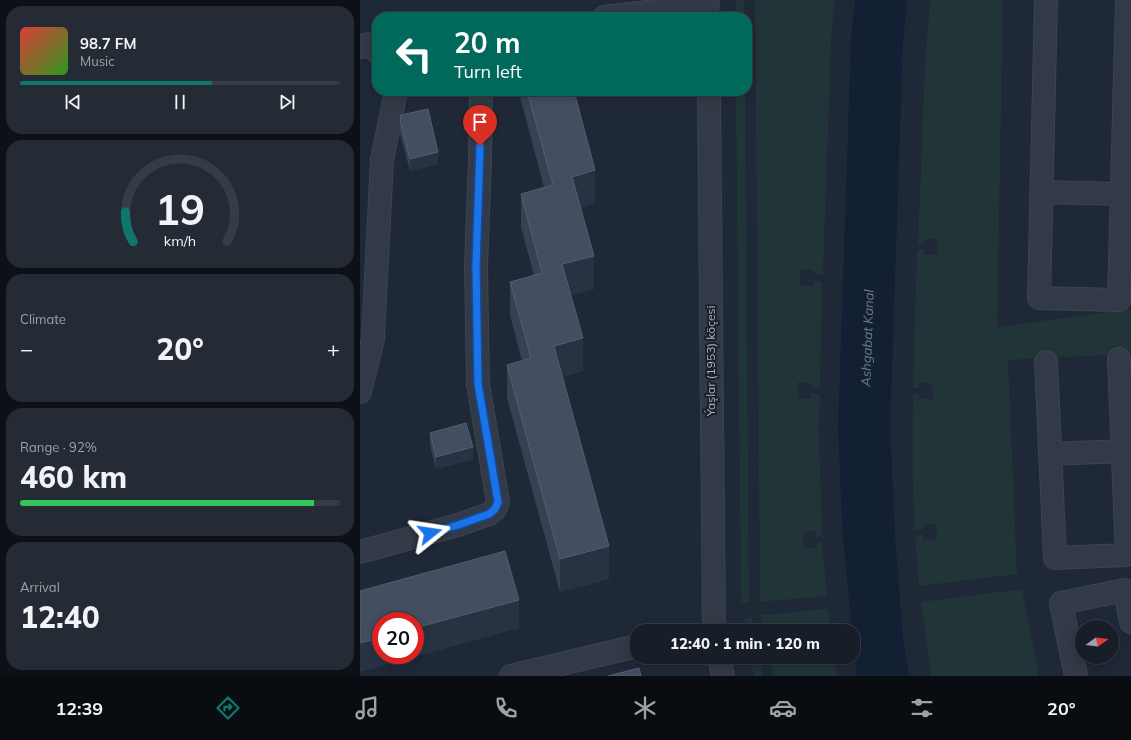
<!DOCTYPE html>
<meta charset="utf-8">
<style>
body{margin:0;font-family:Mulish,sans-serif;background:#242b34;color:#f1f3f6;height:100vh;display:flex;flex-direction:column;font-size:15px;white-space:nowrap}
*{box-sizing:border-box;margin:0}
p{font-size:13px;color:#9ea2a8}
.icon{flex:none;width:22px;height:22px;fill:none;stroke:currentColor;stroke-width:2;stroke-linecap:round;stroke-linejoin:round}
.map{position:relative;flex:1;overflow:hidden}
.details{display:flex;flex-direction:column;gap:6px;padding:6px;background:#0d1016;width:360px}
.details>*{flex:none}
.top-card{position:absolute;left:12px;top:12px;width:380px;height:84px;border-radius:16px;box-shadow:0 2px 10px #0003,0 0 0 1px #363c45;background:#00695c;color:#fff;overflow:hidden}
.needle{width:26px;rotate:75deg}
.fabs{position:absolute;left:715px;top:620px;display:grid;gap:8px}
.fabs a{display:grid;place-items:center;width:44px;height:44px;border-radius:50%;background:#171e28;box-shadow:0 2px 10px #0003,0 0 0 1px #363c45;font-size:20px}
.speed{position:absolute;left:12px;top:612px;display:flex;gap:8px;font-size:20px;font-weight:700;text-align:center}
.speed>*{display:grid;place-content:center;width:52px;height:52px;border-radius:50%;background:#171e28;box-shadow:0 2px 10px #0003,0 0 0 1px #363c45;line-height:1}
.speed .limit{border:6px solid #d22;background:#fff;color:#111}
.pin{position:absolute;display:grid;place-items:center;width:34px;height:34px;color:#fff;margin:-41px -17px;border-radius:50% 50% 50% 0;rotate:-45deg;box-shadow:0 0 4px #0007}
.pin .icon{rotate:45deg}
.me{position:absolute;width:44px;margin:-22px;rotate:75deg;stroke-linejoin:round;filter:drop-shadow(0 0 3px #0008)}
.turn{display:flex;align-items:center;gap:14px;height:84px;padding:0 16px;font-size:18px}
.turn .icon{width:52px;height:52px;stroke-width:2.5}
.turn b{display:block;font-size:28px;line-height:34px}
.big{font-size:30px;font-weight:800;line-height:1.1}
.details .card{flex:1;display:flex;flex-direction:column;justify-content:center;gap:6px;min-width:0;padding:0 14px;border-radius:16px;background:#242b34}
.details .dial{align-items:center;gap:0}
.dial svg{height:104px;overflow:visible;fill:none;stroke:#363c45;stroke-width:7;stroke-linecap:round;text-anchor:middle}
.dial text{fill:#f1f3f6;stroke:none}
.song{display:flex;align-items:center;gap:12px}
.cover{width:48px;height:48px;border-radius:6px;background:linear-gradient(135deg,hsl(0 70% 55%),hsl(110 70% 35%))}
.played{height:4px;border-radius:2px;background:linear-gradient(90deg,#0f766e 60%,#363c45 60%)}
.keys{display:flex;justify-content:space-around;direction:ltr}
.heat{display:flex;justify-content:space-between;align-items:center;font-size:22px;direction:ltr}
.charge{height:6px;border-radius:3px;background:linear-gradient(90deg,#34c759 92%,#363c45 0)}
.trip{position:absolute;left:270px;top:624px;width:230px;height:40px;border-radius:16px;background:#171e28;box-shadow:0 2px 10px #0003,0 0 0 1px #363c45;font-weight:800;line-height:40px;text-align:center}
.tabs{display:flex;height:64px;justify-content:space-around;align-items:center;background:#090c10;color:#9ea2a8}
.tabs .icon{width:28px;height:28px}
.tabs .active{color:#0f766e}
.tabs b{font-size:18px;color:#f1f3f6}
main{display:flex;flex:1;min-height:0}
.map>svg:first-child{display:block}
</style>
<main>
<section class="details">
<div class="card">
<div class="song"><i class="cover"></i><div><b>98.7 FM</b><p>Music</p></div></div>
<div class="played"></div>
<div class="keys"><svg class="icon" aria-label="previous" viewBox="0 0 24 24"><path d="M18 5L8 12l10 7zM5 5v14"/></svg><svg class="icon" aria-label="pause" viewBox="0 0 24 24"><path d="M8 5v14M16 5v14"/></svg><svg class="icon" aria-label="next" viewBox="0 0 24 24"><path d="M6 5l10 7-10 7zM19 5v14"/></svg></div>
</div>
<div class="card dial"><svg viewBox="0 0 100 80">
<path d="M14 69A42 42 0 1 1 86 69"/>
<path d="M14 69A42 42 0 0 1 8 46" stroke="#0f766e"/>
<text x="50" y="56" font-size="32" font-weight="700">19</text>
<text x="50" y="72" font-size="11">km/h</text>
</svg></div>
<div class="card"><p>Climate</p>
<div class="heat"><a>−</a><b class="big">20°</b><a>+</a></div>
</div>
<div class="card"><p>Range · 92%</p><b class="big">460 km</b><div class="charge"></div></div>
<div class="card"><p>Arrival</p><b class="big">12:40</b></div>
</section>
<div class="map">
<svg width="771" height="676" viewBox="0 0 771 676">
<rect width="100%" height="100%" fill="#1f2836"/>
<path fill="#213437" d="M376 0H384V17H376Z
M395 0H475L471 41 463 275H455L454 270 441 269 440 285 454 286V281H462L460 388H451V383L438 382V398L451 399V394H460L459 431 462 536 456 537V531L443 532V548H457V543L462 542 467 596 400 602Z
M570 0H643L637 327 771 309V354L648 360 657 574 559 586 555 536 563 535V540L577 539 576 524H563V529L555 530C552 484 552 439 553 394H559V399H573L572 383H559V388H553L557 250H564V255H578L577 239H564V244H558L565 65Z
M376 91H385L389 602H381Z
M662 589 679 676H571L561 602Z
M468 609 471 631H404L401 615Z
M392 617 394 631H386L384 619Z
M390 657H399L402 676H394Z
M409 657H474L477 676H413Z"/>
<path fill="#132033" d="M495 0H547L543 43 530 427 535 535 543 638 549 676H497L483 540 478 429 491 40Z"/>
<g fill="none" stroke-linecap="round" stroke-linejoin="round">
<g stroke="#3c4450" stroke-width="24">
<path id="minor" d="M686 0 679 298 759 300 767 0
M244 17 348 5
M0 47 9 44 17 52
M349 91 354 631
M681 192 762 194
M686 362 695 558 767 555 759 359
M0 392 13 339 22 160 36 91
M690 454 763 451
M0 552 98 525 129 514 135 509 138 502 118 384 116 266 120 160 121 91
M359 657 363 676
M151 676 277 646
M716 676 701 603 765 590 771 622"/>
</g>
<use href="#minor" stroke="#323a47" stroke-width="22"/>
</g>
<path fill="#364253" d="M159 91H214L235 203 220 208 234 289 211 295 223 371 202 377 249 579 200 592 147 398V365L162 361 150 315V282L174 275 161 227V194L184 187 159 93Z
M40 121 78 164 50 171 40 133Z
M70 433 113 459 76 469 70 445Z"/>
<path fill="#273243" d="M78 152V164L50 171V159Z
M235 170V203L212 210V177Z
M234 256V289L202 298V264Z
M223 338V371L194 379V346Z
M113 447V459L76 469V457Z
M249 546V579L200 592V559Z
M159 600V628L0 672V643L21 638V655H55V628Z"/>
<path fill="#434e60" stroke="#535e6f" d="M167 91H214L235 170 212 177 234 256 202 264 223 338 194 346 249 546 200 559 147 365 171 358 150 282 182 273 161 194 193 185Z
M68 109 78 152 50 159 40 121 41 115Z
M106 423 113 447 76 457 70 433Z
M145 551 159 600 55 628V621H21V638L0 643V591Z
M279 668 281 676H248Z"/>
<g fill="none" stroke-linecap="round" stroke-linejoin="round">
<g stroke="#114b97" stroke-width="10">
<path id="route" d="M70 533 98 525 129 514 135 509 138 502 118 384 116 266 120 146"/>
</g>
<use href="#route" stroke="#1a73e8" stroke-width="7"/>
</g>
<g text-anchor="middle" stroke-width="4" stroke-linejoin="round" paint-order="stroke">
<g font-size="12" fill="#acb5c4" stroke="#18202b">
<text transform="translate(351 361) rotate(-90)" y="4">Ýaşlar (1953) köçesi</text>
</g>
<g font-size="13" font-style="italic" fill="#637ea5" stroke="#18202b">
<text transform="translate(507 338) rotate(-88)" y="5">Ashgabat Kanal</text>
</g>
</g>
</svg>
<div class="fabs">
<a><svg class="needle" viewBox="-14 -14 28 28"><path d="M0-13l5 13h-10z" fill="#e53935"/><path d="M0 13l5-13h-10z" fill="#9ea2a8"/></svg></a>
</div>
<div class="speed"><div class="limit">20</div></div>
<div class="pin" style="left:120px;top:146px;background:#d93025"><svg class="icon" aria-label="arrive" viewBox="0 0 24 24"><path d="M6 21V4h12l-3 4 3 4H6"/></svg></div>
<svg class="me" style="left:70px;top:533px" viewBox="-20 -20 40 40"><path d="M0-17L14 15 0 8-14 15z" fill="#1a73e8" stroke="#fff" stroke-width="4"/></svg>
<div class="trip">12:40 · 1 min · 120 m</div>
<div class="top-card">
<div class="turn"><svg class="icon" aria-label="left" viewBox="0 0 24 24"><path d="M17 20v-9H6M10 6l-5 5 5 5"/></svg><div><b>20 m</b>Turn left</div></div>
</div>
</div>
</main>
<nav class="tabs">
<b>12:39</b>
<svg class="icon active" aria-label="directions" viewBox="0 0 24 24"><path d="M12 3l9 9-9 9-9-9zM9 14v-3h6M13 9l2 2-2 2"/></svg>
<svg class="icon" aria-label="music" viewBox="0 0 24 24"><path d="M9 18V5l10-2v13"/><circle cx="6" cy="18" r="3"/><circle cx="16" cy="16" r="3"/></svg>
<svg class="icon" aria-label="phone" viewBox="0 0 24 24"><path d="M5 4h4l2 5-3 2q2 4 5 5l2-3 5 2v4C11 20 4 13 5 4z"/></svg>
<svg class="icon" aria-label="climate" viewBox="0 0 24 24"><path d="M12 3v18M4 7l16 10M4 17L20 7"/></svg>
<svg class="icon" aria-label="car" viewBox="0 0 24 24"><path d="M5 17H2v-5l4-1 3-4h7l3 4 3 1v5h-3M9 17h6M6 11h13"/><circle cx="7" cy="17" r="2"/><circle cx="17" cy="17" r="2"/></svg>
<svg class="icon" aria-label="filters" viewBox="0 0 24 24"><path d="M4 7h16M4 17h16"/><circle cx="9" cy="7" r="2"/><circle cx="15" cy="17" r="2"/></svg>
<b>20°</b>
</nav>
